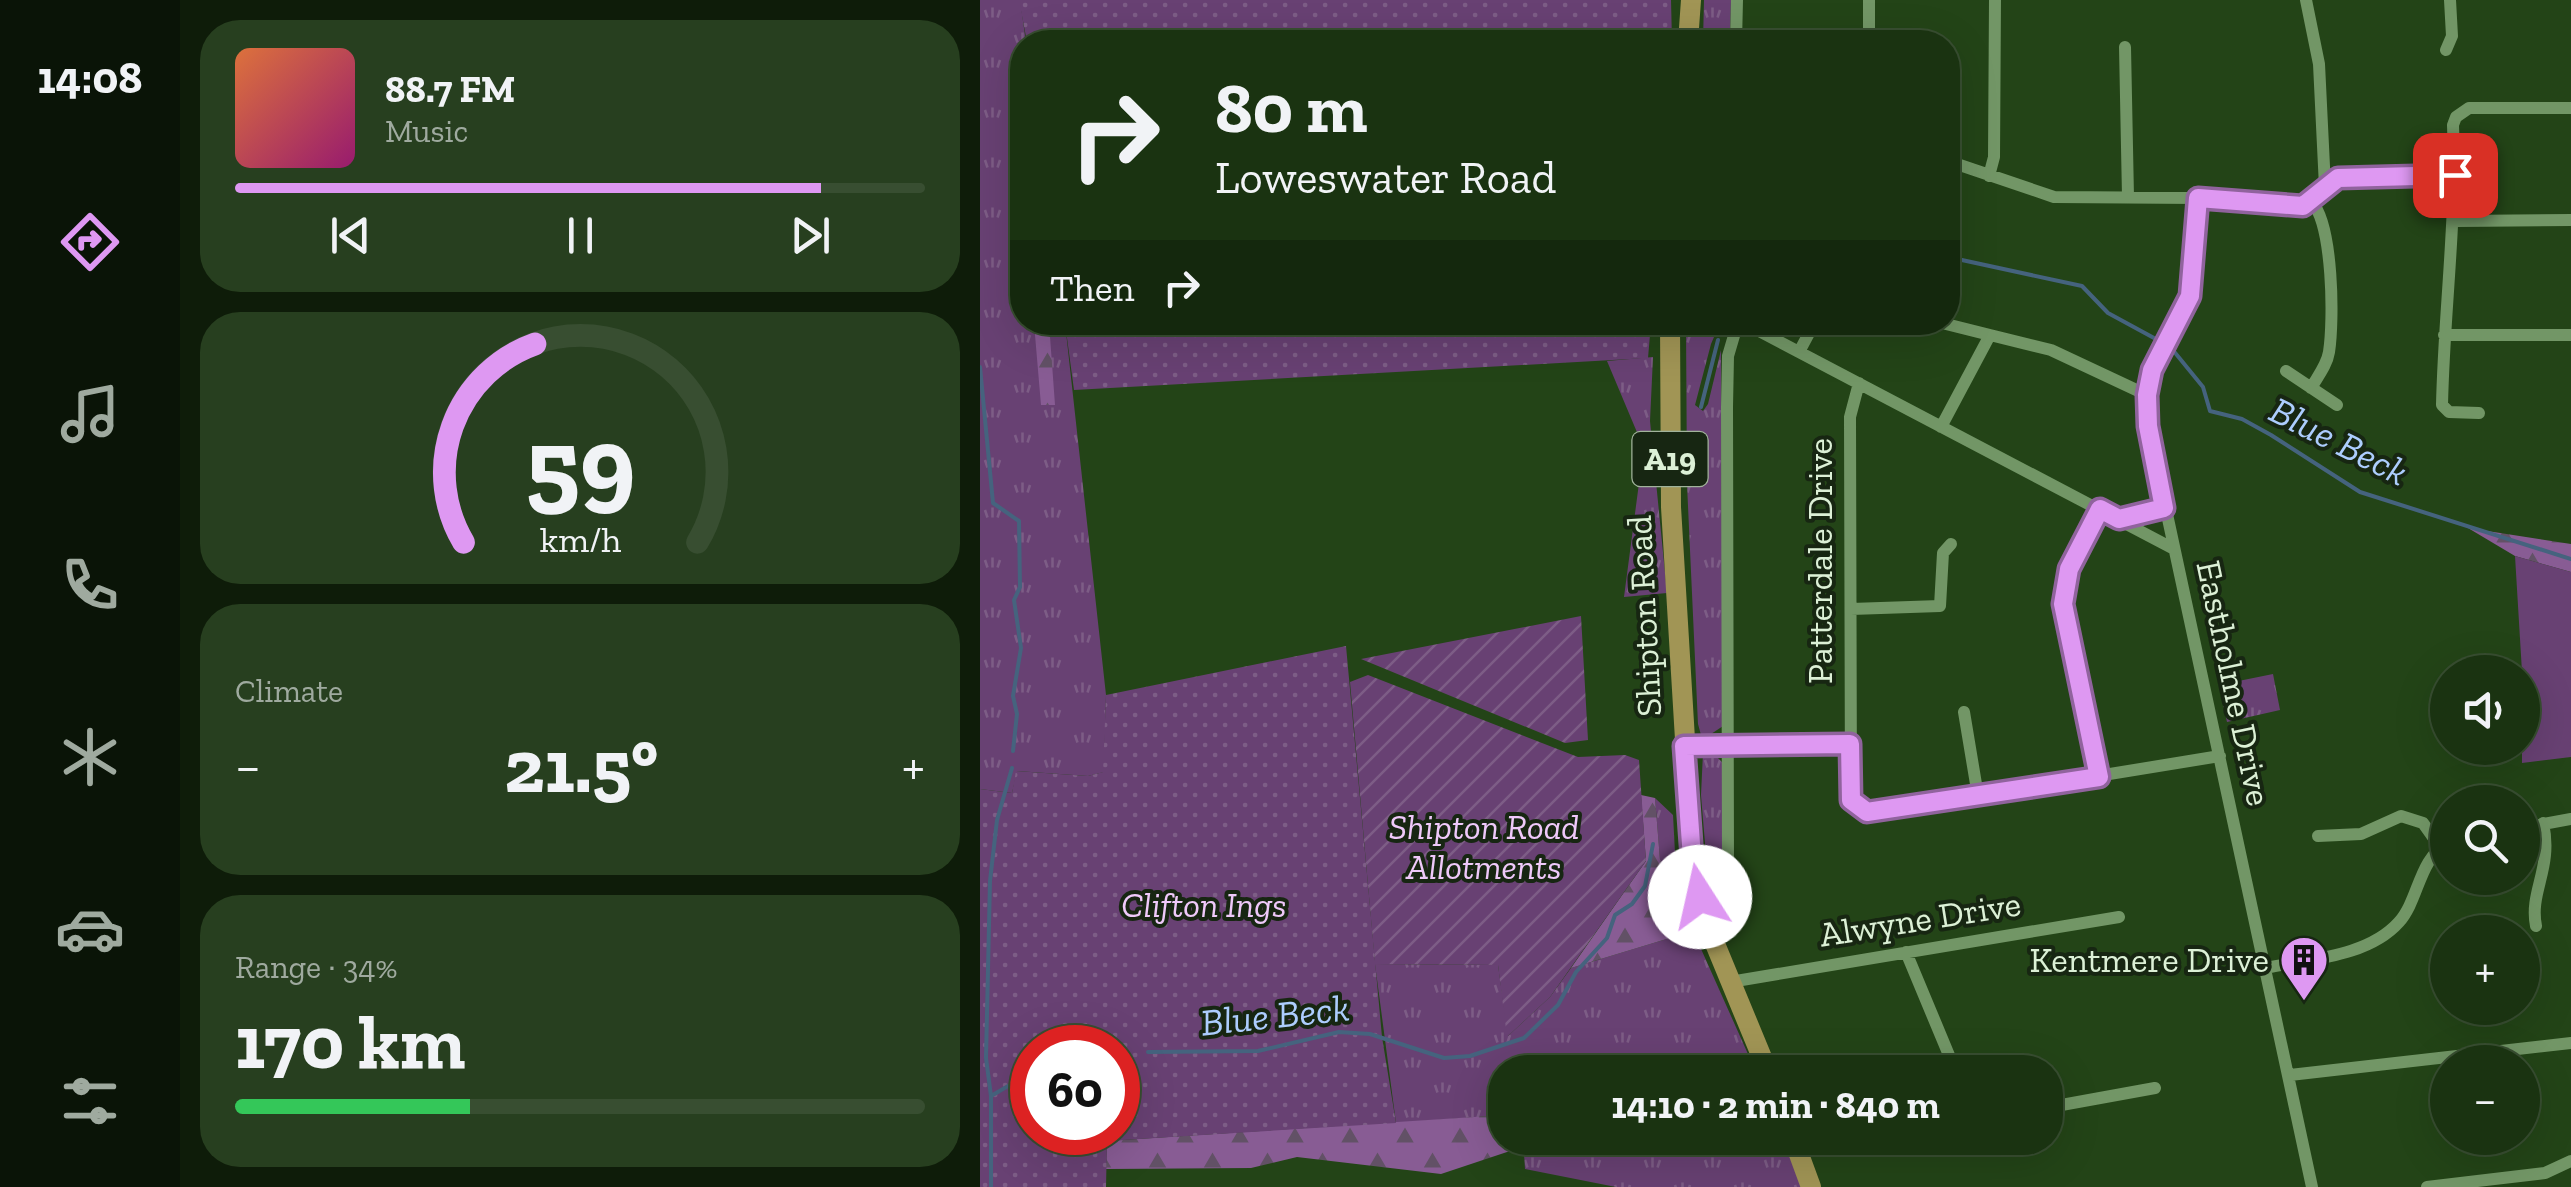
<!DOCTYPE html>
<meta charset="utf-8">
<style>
body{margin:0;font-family:"Zilla Slab",serif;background:#273f1f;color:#f1f3f6;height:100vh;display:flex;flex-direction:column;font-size:38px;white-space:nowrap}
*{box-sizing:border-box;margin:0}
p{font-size:32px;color:#9faa9f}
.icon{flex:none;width:55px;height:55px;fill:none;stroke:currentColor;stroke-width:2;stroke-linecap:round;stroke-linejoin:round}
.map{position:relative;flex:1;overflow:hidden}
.panel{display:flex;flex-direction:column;gap:20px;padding:20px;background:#0e1c09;width:800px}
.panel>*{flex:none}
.top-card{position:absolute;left:30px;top:30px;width:950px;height:305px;border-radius:40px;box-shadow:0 10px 40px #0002,0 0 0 2px #384e31;background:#1a3311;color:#f1f3f6;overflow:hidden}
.fabs{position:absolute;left:1450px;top:655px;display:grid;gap:20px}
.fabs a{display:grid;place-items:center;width:110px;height:110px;border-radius:50%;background:#1a3311;box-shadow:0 10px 40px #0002,0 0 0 2px #384e31;font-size:50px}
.speed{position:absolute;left:30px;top:1025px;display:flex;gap:20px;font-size:50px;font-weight:700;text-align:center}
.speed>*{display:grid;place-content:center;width:130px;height:130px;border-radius:50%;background:#1a3311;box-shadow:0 10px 40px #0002,0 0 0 2px #384e31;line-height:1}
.speed .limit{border:15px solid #d22;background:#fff;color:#111}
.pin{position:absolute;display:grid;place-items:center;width:85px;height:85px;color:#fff;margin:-42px;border-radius:20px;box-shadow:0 5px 15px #0006}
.me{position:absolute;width:110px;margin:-55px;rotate:350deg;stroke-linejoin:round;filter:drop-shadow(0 0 8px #0008)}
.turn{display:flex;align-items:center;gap:35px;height:210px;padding:0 40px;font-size:45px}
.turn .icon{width:130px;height:130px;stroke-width:2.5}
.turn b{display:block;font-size:70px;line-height:85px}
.then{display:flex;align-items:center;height:95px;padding:0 40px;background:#0003;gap:20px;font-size:38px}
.big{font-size:75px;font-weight:700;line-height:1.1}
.panel .widget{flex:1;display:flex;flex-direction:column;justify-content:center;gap:15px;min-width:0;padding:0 35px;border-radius:40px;background:#273f1f}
.panel .dial{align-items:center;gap:0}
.dial svg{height:260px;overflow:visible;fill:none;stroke:#384e31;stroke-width:7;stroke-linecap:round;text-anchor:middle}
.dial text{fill:#f1f3f6;stroke:none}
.song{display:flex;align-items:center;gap:30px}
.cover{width:120px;height:120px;border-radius:15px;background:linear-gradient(135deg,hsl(20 70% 55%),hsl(320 70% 35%))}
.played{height:10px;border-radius:5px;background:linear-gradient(90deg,#de98f2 85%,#384e31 85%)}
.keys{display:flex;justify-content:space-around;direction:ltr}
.heat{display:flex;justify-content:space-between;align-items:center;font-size:55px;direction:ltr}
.charge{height:15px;border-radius:8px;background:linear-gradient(90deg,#34c759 34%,#384e31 0)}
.trip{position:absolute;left:508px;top:1055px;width:575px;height:100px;border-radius:40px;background:#1a3311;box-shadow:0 10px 40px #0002,0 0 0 2px #384e31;font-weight:700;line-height:100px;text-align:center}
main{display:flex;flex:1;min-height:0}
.menu{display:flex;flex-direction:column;width:180px;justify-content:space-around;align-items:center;background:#0a1407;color:#9faa9f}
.menu .icon{width:70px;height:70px}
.menu .active{color:#de98f2}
.menu b{font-size:45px;color:#f1f3f6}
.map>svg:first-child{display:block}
</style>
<main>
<nav class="menu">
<b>14:08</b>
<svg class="icon active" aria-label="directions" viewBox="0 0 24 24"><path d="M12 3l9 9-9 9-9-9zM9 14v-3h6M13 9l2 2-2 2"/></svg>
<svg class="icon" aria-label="music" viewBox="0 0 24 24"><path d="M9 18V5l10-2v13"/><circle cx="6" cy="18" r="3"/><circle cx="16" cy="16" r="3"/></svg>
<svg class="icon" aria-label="phone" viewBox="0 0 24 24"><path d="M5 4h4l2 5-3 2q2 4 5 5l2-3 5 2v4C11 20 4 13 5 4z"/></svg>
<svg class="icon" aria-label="climate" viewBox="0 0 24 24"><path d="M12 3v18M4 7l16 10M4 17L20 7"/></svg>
<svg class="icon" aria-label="car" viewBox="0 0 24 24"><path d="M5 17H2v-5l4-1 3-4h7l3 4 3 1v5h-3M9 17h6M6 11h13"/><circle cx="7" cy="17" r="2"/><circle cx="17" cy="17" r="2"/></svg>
<svg class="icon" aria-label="filters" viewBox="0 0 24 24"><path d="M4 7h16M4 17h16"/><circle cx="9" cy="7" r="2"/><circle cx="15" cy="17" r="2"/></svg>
</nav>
<section class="panel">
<div class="widget">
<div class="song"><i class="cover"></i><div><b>88.7 FM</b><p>Music</p></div></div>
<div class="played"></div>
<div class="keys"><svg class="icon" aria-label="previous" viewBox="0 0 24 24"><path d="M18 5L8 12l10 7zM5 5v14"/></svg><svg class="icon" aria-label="pause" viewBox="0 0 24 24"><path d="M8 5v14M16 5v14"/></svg><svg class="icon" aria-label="next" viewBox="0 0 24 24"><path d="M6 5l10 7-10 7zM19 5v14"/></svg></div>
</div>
<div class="widget dial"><svg viewBox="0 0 100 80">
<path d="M14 69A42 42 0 1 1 86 69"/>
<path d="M14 69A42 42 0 0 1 36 8" stroke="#de98f2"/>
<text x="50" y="56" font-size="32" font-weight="700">59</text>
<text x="50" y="72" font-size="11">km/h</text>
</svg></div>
<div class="widget"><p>Climate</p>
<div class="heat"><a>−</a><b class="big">21.5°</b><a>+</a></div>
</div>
<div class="widget"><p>Range · 34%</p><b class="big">170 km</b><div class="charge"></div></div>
</section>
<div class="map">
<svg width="1591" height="1187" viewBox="0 0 1591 1187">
<defs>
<pattern id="grass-tufts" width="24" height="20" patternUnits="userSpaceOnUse" patternTransform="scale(2.5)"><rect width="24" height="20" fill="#684173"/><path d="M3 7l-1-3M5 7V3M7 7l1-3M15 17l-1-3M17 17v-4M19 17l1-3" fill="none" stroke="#7d5d86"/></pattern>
<pattern id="forest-firs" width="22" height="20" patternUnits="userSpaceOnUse" patternTransform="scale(2.5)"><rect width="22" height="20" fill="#885c94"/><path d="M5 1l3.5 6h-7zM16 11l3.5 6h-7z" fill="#625166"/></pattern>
<pattern id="park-dots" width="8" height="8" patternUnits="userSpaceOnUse" patternTransform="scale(2.5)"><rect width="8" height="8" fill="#684173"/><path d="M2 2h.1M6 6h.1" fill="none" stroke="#7d5d86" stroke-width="1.8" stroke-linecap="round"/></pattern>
<pattern id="garden-furrows" width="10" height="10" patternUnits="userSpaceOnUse" patternTransform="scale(2.5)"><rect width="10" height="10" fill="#684173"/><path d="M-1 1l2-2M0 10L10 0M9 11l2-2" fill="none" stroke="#7d5d86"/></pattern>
</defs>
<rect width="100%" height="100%" fill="#234417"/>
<path fill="url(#grass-tufts)" d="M0 0H40L46 42H42V322L85 323 126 695 124 772 108 776 37 771 32 793 0 789Z
M724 0H751L750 42H723Z
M706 323H742V336L734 337 731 344 715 405 723 411 728 404 741 350 743 726 728 736 721 735 718 724 707 484Z
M673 357 670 421 687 593 644 597 661 468 659 437 627 361Z
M1293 674 1300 710 1247 722 1239 685Z
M723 753 734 754 743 763 742 858 727 867 721 795Z
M675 798 693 815 696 872H681Z
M713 931 776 1072H525V1115L416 1123 395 964 518 965 528 1036 570 997 591 968Z
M543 1138H803L821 1187H636L545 1169Z"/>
<path fill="url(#forest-firs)" d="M54 323H69L75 405H61Z
M1488 528 1591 544V572L1535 556Z
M661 795 675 798 681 872H696L713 931 591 968 666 861Z
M525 1115V1138H543L545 1146 461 1174 317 1157 271 1168 126 1169 127 1141Z"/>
<path fill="url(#park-dots)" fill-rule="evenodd" d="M39 0H691L692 42H47Z
M85 323V322L671 323 668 358 94 390Z
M366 646 402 1037 416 1123 127 1141 126 1187H0V789L32 793 36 771 108 776 123 772 126 695ZM52 1048H138V1132H52Z"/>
<path fill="url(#garden-furrows)" d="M601 616 608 740 585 743 381 659Z
M388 675 598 757 645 755 659 760 666 861 570 997 527 1037 518 965 395 964 370 682Z"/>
<path fill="#684173" d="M1535 556 1591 572V757L1542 763V672Z"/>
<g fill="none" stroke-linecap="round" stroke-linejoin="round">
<path stroke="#45637e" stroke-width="4" d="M968 257 1102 286 1128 313 1174 338
M1192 349 1223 387 1230 411 1262 419 1291 435 1380 492 1591 559
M0 367 13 503 39 521 40 587 34 600 41 648 33 696 37 714 33 751
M721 407 738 340
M168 1052 278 1051 359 1032 390 1034 464 1058 490 1056 544 1038 578 1005 596 972 627 938 635 915 652 904 665 886 673 844
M11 1096 52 1072
M11 1187V1096L6 1058 10 881 17 820 32 768"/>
<path stroke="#729666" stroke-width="12" d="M1326 0 1339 64 1345 187
M756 42 757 0
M889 42V0
M1145 47 1148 197
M1466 50 1472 36 1470 0
M968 161 1074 197 1219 198 1323 206 1358 178 1475 175
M1009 176 1014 157 1015 0
M1219 198 1210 296 1171 370 1168 426 1332 1187
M1476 221 1591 220
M762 322 1194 549
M958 322 1010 335
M1464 335H1591
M819 352 835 322
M1306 371 1357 405
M879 383 870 417 871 800 879 808 897 812 1240 756
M1331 388C1338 376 1347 365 1349 352 1354 319 1353 226 1332 202
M1499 413 1469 412 1462 405C1464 311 1477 219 1473 125L1476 117 1489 108H1591
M961 427 1010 335 1071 350 1167 395
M1139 519 1184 508
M871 609 960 606 963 553 971 544
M984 712 998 796
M703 746 871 744
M1119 777 1083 604 1089 569 1120 509
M1542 828 1591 819
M1338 836 1381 834 1421 816 1443 823 1460 847
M748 864 747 407 748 356 758 322
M1556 926C1549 891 1573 869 1563 823
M926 952 976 1072
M1286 968C1329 959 1388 957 1419 922 1439 900 1439 857 1468 844
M750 982 1139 917
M1310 1075 1591 1043
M1065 1108 1175 1088
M1447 1187 1565 1173 1591 1161"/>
<path stroke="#a19555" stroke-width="20" d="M708 42 711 0
M690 322 691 507 713 872 726 922 788 1072
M813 1138 831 1187"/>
</g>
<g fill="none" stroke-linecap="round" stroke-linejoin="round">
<g stroke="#90639d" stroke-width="25">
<path id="route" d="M720 897 713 872 704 746 870 744 871 800 887 812 1119 777 1083 604 1089 569 1120 509 1139 519 1184 508 1168 426 1167 395 1172 370 1210 296 1218 198 1323 206 1358 178 1475 175"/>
</g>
<use href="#route" stroke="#de98f2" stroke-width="18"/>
</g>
<defs>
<g id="building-pin" transform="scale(2.5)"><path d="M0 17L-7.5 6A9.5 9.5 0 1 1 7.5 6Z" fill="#de98f2" stroke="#172612"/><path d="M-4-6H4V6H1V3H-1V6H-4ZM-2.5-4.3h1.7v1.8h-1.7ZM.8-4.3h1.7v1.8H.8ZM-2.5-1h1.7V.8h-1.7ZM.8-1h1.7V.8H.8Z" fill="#111"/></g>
</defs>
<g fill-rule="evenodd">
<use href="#building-pin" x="1324" y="960"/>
</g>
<g text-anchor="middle" stroke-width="8" stroke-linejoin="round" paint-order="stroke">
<rect fill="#172612" stroke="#a1b39b" stroke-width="2.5" x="652.5" y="432" width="75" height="54" rx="8"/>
<g font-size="32" font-weight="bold" fill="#dcf0d6">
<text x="690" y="470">A19</text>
</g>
<g font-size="35" fill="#dcf0d6" stroke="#172612">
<text transform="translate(840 561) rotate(-90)" y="12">Patterdale Drive</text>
<text transform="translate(664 616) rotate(-93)" y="12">Shipton Road</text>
<text transform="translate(1254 683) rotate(78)" y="12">Eastholme Drive</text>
<text transform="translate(940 919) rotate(-9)" y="12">Alwyne Drive</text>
</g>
<g font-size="35" font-style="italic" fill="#efc9fa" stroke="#172612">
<text x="504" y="839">Shipton Road<tspan x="504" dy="40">Allotments</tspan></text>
<text x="224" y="917">Clifton Ings</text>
</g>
<g font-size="35" fill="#dcf0d6" stroke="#172612" text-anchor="end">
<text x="1289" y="972">Kentmere Drive</text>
</g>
<g font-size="38" font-style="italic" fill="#adcdfe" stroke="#172612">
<text transform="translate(1359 441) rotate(27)" y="13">Blue Beck</text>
<text transform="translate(295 1015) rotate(-6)" y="13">Blue Beck</text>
</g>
</g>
</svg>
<div class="fabs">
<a><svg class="icon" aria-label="sound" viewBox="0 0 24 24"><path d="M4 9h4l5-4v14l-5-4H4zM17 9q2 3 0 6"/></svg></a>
<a><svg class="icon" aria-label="search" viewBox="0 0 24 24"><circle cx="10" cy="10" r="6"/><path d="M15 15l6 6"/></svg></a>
<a>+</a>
<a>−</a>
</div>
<div class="speed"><div class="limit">60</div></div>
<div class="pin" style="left:1475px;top:175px;background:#d93025"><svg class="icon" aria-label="arrive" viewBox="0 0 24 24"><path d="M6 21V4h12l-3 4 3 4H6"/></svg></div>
<svg class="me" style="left:720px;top:897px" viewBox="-20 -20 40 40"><circle r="19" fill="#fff"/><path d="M0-13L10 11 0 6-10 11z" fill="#de98f2"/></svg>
<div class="trip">14:10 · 2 min · 840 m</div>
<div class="top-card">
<div class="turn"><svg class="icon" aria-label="right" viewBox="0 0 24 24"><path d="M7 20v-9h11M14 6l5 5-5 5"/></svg><div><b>80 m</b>Loweswater Road</div></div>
<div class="then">Then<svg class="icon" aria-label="right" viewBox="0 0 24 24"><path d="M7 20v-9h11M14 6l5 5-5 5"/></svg></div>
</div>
</div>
</main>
